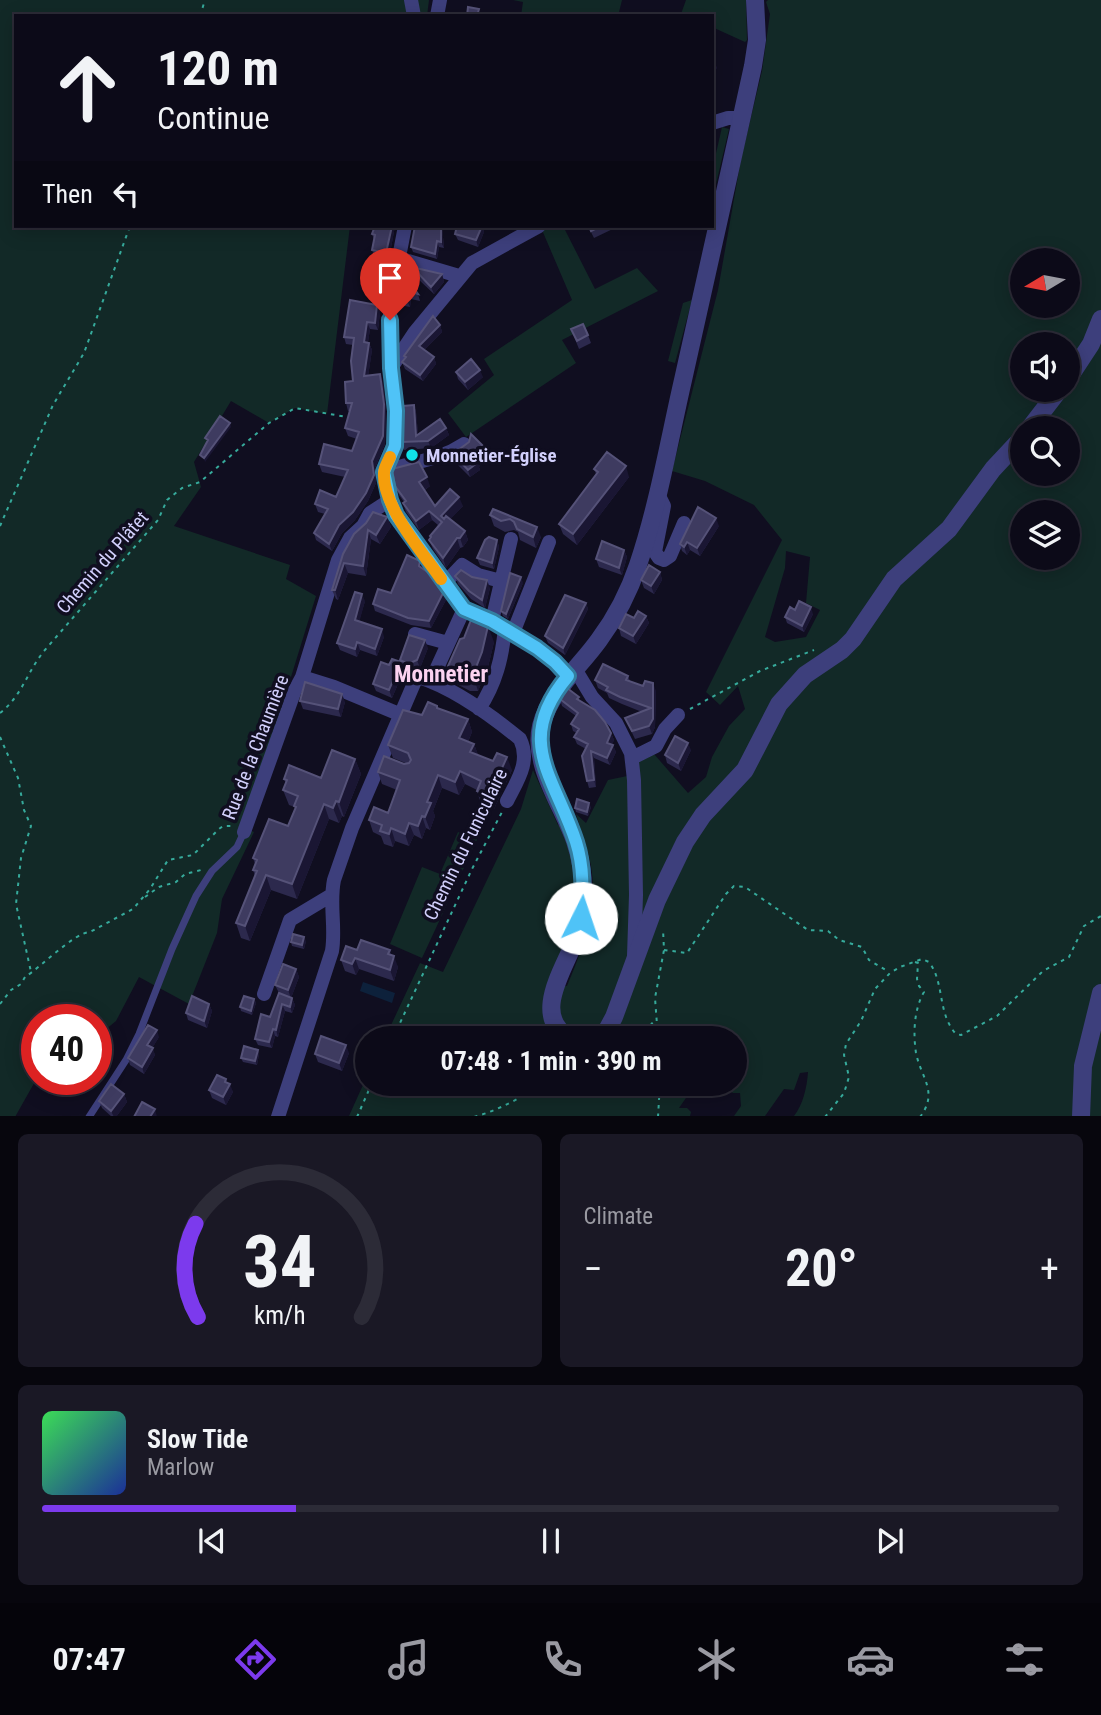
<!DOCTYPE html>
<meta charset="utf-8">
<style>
body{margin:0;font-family:"Roboto Condensed",sans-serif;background:#1a1825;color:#f1f3f6;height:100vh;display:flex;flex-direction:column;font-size:26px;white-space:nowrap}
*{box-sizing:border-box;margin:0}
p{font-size:23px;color:#9a9aa2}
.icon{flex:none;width:38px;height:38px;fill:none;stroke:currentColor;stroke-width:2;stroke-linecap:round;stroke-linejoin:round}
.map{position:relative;height:1116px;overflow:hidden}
.side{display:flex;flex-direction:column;gap:18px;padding:18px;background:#07060d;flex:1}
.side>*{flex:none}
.banner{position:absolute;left:14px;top:14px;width:700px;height:214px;border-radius:0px;box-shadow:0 4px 18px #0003,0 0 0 2px #2c2b37;background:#0c0a18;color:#f1f3f6;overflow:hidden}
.needle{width:46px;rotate:260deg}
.controls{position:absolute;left:1010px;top:248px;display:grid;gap:14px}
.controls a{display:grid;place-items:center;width:70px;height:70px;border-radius:50%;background:#0c0a18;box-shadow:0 4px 18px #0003,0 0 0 2px #2c2b37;font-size:35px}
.speed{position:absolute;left:21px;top:1004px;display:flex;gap:14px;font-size:35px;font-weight:700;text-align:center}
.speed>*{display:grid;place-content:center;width:91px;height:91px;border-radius:50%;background:#0c0a18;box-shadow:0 4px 18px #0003,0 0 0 2px #2c2b37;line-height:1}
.speed .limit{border:10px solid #d22;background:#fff;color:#111}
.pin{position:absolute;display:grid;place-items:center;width:60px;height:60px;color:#fff;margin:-72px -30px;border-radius:50% 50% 50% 0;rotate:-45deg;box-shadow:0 0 7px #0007}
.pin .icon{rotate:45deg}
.me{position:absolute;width:77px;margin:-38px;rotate:4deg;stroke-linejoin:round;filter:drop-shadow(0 0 5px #0008)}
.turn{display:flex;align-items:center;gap:24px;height:147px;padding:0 28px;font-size:32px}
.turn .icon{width:91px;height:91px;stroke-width:2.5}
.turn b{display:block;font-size:49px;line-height:60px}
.then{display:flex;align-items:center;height:66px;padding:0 28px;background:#0003;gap:14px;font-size:26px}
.big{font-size:52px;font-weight:700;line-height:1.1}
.side .widget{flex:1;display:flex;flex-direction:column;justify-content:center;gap:10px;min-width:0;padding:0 24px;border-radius:10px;background:#1a1825}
.side .dial{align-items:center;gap:0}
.dial svg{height:182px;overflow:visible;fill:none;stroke:#2c2b37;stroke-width:7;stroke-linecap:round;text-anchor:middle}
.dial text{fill:#f1f3f6;stroke:none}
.song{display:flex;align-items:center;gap:21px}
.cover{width:84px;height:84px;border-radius:10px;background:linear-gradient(135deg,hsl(130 70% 55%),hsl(230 70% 35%))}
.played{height:7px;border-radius:4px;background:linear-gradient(90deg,#7c3aed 25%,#2c2b37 25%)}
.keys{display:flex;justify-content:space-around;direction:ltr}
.heat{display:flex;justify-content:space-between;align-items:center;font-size:38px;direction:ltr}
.side .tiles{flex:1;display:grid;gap:18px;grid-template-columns:1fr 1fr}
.widget:last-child{grid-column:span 2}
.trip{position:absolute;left:355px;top:1026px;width:392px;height:70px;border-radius:35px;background:#0c0a18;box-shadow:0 4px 18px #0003,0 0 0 2px #2c2b37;font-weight:700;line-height:70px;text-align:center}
.tab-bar{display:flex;height:112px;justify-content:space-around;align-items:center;background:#05040a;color:#9a9aa2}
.tab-bar .icon{width:49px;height:49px}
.tab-bar .current{color:#7c3aed}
.tab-bar b{font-size:32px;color:#f1f3f6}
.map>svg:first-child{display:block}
</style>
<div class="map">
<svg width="1101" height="1117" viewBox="0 0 1101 1117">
<rect width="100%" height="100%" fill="#100e20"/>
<path fill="#122927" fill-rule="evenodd" d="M0 0H429L427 16H16V226H350L327 414 295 408 269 423 231 401 194 462 201 487 174 526 290 565 286 579 316 596 274 732 240 826 254 832 222 899 217 933 189 1004 139 977 116 1021 105 1030 96 1027V1020H78L71 1018 69 1020H37V1078L15 1117 0 1116Z
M513 0H622L619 12 632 16H521L523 2Z
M686 0H746L747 40 745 42 712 27V16H686L681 14Z
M768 0H1101V1116H794C803 1105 807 1087 808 1072L800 1073 794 1090 784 1089 765 1116H734L741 1106 740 1093H733L719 1083H735V1038H385L420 963 443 972 521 809 533 770 558 825 562 824 569 840 577 889 564 986H567C583 948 598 909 591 866 588 848 581 831 576 814L586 823 608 780 632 775 640 761 654 754 688 793 706 777 712 757 729 726 745 709 738 686 720 705 706 692 782 540 754 505 705 481 672 471 718 290 741 159 762 71 770 14 766 2ZM1022 261H1068V306H1022ZM1022 345H1068V390H1022ZM1022 429H1068V474H1022ZM1022 513H1068V558H1022ZM786 551 810 557 806 603 820 610 806 637 775 642 765 637 785 568Z
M722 127 729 129 712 201V171Z
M550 226H563L595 289 637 268 658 291 562 340 576 363 466 437 448 413 494 375 484 359 572 300 542 230Z
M692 300 675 363 668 361 683 303Z
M483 815 488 816 422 958 390 944 422 867 440 874 458 832 472 837Z
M367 1076 368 1083H687L695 1085 679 1108H687L691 1112 690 1116H349Z"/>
<path fill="#0d213b" d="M363 982 395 993 392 1003 360 991Z"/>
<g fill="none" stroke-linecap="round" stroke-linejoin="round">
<path stroke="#36aa9b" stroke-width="2" stroke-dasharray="3.5 5" stroke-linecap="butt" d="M200 16 205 0
M0 526 53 405 84 353 130 226
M690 709 760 671 814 650
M0 713C22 696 27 672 44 651L158 520 167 500 182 488 200 482 269 423 295 408 347 417
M0 737 18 778 24 810 31 826 21 858 16 904 31 972
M145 897 159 887 176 882 185 874 201 870
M664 950 687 953 726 894 734 886 745 887 808 930 828 931 839 940 862 947 869 960 889 972
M915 962 918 963 917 979 919 986 924 992C914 1009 913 1033 916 1053 921 1078 939 1092 920 1117
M0 1004 11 990 21 984 25 977C41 967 75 932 90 932L133 909 150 889 168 860 193 855 219 829 223 826H232
M393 1038 472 869 502 812
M639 1038 655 1020
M658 1038 655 998 664 950 663 929
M357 1117 372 1083
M474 1117C500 1110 523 1096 545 1083
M658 1117 660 1083
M825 1117 844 1093 849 1077 844 1055 846 1044 861 1021 875 989 890 973 900 967 922 959 929 962C945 983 937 1013 956 1034L961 1035 997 1016 1043 971 1069 957 1084 926 1101 916"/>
<path stroke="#3d3f7c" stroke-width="7" d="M89 1117 126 1060 139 1034 172 949 196 896 212 871 237 847 244 832"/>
<path stroke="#3d3f7c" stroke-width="14" d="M411 0 414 16
M437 16 440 0
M712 123 728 118H742
M405 226 390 304 391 368 396 411 395 446 384 472 390 500 396 515 464 609 492 621 537 648 556 662 568 676
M398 258 459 276
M391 368 415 332 472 263 539 226
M384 472C413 460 435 463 464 444
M657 492 664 506 655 552 659 558 664 560 670 556 684 523
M444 584 462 565 478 575 501 581
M492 621 511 539
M513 633 549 542
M415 634 448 643
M575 669 592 697 616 723 631 753 634 780 636 895 634 956
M302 677 334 687 399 714
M431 681 464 609
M479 709C496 683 502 658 505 628
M632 758 656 746 665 729 678 715
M244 832 295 690 302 677 338 560 350 538 363 526 370 513 390 500
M264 994 290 920 330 896
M278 1117 332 951C336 927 329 904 334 880L352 828 415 681 419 677C453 688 492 716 520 739 531 762 517 781 507 801"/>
<path stroke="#3d3f7c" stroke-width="18" d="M1068 379 1091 344 1101 319
M1029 429 1059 390
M570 1038C530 1017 565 968 575 940 580 926 582 912 583 898 584 879 581 859 575 841 563 806 532 765 541 726 550 691 579 668 599 640 616 617 629 592 638 565 658 506 669 441 683 380 706 276 730 171 753 66L757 40 755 0
M597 1038 607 1030 614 1017 657 900 685 842 703 815 745 770 779 704 805 675 842 650 853 639 894 579 949 529 993 469 1022 438
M1081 1117 1083 1066 1101 993"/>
</g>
<path fill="#2c294d" d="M395 226 389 259 374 256 372 250 374 240 372 234Z
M415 226H442L444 248 439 247 437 259 413 252 411 247Z
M482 226 484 232 478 247 458 240 455 234Z
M588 226H619L594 238Z
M403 265 442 274 444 282 434 294 418 279 411 284 418 294 420 301 411 299 410 307 400 305 397 298Z
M377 305 380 312 378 330 370 329 368 342 369 343 372 350 368 376 383 382 386 411 385 444 375 468 376 483 368 501 355 520 342 533 332 551 316 540 314 533 325 514 318 512 315 504 336 497 345 477 322 472 319 464 352 451 357 439 348 436 345 428 350 411H348L346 403 353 381V345L346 344 344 337Z
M440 325 442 332 424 350 434 357 436 364 423 381 405 369 402 362 405 359 404 356Z
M571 329 588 335 591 343 579 349Z
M456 372 483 377 468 390 458 379Z
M414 405 416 412 418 434 446 428 449 435 431 448 404 450 401 442Z
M485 448 487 456 480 462 481 464 479 467 480 470 470 477 455 462 453 454Z
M594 469 629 477 577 545 563 534 559 524 596 474Z
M395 486H430L425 490 435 506H463L450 519 465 531 468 540 463 547 460 548 446 568 433 549 429 540 431 538 430 536 438 525 432 520 419 530 406 512 403 503 404 502 399 495Z
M493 509 541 537 536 548 520 540 518 532 514 530 505 532 494 526 490 515Z
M387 517 391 527 380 544 371 539 366 576 348 573 338 600 336 599 332 590 343 554 366 523Z
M719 526 700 556 690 550 687 555 682 551 680 544Z
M497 540 499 547 494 569 480 565 477 558Z
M624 550 627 557 622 575 599 567 596 559Z
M422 569 443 593 446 600 431 628 411 625 375 611 373 604 391 593Z
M660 572 662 580 654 594 644 588 641 580Z
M455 576 490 588 485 608 471 599 458 584Z
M523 583 508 619 503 616 501 611Z
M365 601 359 621 384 637 377 656 360 650 357 657 340 650 337 643Z
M586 603 588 609 565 655 548 643 545 636Z
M813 614 804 632 787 623 785 617Z
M646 616 649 623 636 644 621 636 619 628 634 618Z
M494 642 488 667 478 691H470L453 682 448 666Z
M428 648 420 668 411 671 403 668 400 660Z
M404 670 392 698 376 691 373 684Z
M628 676 630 681 656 691 655 727 652 734 635 739 625 718 642 712 622 704 609 698 607 693 598 688 595 680Z
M560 699 580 701 611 733 614 740 612 744 616 752 610 765 594 758 596 787 589 788 587 781 586 749 577 744 574 737 577 733 573 731 571 724 576 716 562 706Z
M300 701 345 702 341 717 303 709Z
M437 706 438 709 468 719 472 732 468 742 474 744 478 755 512 770 494 809 481 804 477 791V790L465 784 459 795 442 788 433 811 435 816 430 830 426 828 422 839 414 835 409 846 395 841 393 847 384 844 381 836 373 832 369 820 388 813 397 790 382 784 378 772 408 764 393 758 388 745 422 715Z
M691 750 681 771 667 763 665 755Z
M355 759 361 774 344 817 342 816 339 823 329 819 297 899 271 890 250 941 241 938 236 923 255 876 253 870 255 864 253 858 288 826 295 809V807L289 805 283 790 286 784 284 779 321 778Z
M591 807 588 816 576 812 575 808Z
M306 941 304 949 292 946 291 942Z
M357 950 391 955 398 967 394 981 359 969 356 975 345 971 341 960Z
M296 969 299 977 291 998H292L295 1005 292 1013 285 1011 278 1037 275 1036 272 1048 258 1045 255 1039 270 1017 279 993 275 985Z
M254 999 256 1003 252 1015 241 1011 240 1007Z
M209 1004 212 1011 207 1028 188 1020 186 1013Z
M159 1037 152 1048 155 1055 144 1074 130 1065 128 1058Z
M258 1050 259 1054 257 1065 243 1062 241 1058Z
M349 1053 342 1071 318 1062 315 1054Z
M228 1083 233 1092 226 1105 212 1098 209 1090Z
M124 1094 127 1102 116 1117H112L102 1108 99 1101Z"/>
<path fill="#1a1633" d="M714 60 717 68 712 76V63Z
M392 226H395L389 259 386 253Z
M441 226H442L444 248 441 242Z
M482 226 484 232 478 247 476 240Z
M437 241 439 247 437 259 435 254Z
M416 271 418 279 409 285 407 278Z
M442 274 444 282 434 294 431 287Z
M408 291 411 299 410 307 407 300Z
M377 305 380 312 378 330 375 323Z
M367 322 370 329 367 349 364 342Z
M440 325 442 332 422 352 419 346Z
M369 343 372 350 367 384 364 376Z
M434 357 436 364 423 381 420 375Z
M480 370 483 377 468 390 465 382Z
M380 374 383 382 386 411 385 444 375 468 376 483 368 501 355 520 342 533 332 551 329 544 372 461Z
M414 405 416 412 419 443 416 436Z
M230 423 231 427 205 462 204 458Z
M446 428 449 435 431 448 428 441Z
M485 448 487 456 480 462 481 464 479 467 480 470 470 477 468 470 477 455Z
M626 466 629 477 577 545 573 534Z
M427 477 430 486 423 491 419 482Z
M459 497 463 506 445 525 441 516Z
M429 511 432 520 419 530 416 521Z
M387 517 391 527 380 544 376 535Z
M716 518 719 526 700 556 697 548Z
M537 527 541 537 536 548 533 537Z
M368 530 371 539 366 576 363 566Z
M465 531 468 540 463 547 460 538Z
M457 538 460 548 446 568 443 558Z
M497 540 499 547 494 569 492 563Z
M687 542 690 550 687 555 684 547Z
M624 550 627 557 622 575 619 568Z
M344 563 348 573 338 600 335 590Z
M660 572 662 580 654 594 651 586Z
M521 577 523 583 508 619 506 614Z
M487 580 490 588 485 608 482 600Z
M443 593 446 600 431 628 429 621Z
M362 594 365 601 358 627 355 620Z
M586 603 588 609 565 655 563 648Z
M811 607 813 614 804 632 802 626Z
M646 616 649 623 636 644 633 636Z
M488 626 494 642 488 667 478 691 473 675Z
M382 629 384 637 377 656 375 649Z
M425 640 428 648 420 668 417 660Z
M357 642 360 650 357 657 355 649Z
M401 662 404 670 392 698 389 690Z
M653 683 656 691 655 727 652 734 649 726Z
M342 694 345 702 341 717 338 709Z
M468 719 472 732 464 751 459 738Z
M611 733 614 740 610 750 607 743Z
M688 743 691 750 681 771 678 763Z
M474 744 479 757 470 752Z
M613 745 616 752 610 765 607 758Z
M591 751 594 758 596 787 594 780Z
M507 757 512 770 494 809 489 797Z
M355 759 361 774 344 817 339 802Z
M460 771 465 784 459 795 455 782Z
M438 775 442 788 433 811 435 816 430 830 425 817 427 802Z
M336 801 342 816 339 823 333 808Z
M589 803 591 807 588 816 587 812Z
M324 804 329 819 297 899 292 884Z
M422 816 426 828 422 839 418 826Z
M409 823 414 835 409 846 405 834Z
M391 828 395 841 393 847 389 834Z
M266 875 271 890 250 941 245 926Z
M304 937 306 941 304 949 302 945Z
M390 950 393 959 394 956 398 967 394 981 390 970 388 954Z
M355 958 359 969 356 975 352 964Z
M296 969 299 977 291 998 288 990Z
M292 998 295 1005 292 1013 290 1007Z
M254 999 256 1003 252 1015 251 1011Z
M209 1004 212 1011 207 1028 204 1021Z
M282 1004 285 1011 278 1037 276 1030Z
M273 1029 275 1036 272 1048 269 1042Z
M157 1030 159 1037 150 1052 147 1045Z
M346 1045 349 1053 342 1071 339 1063Z
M153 1048 155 1055 144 1074 142 1067Z
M258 1050 259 1054 257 1065 255 1061Z
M226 1079 229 1086 230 1084 233 1092 226 1105 223 1097 225 1082Z
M124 1094 127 1102 116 1117H114L111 1111Z
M155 1109 157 1117H150Z"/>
<path fill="#3e3b60" stroke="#555278" stroke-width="2" d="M468 7 479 9 477 16H467Z
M375 226H392L386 253 372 250 375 235 372 234Z
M415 226H441V242L437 241 435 254 411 247Z
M457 226H482L476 240 455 234Z
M589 226H601L591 231Z
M403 265 442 274 431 287 416 271 407 278 418 294 408 291 407 300 397 298Z
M350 300 377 305 375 323 367 322 364 342 369 343 364 376 380 374 384 404 383 436 372 461 374 475 366 493 353 512 339 525 329 544 314 533 328 509 315 504 320 490 336 497 348 470 319 464 324 444 352 451 359 432 345 428 352 403H346L345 382 353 381 351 361 354 338 344 337Z
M433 316 440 325 419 346 434 357 420 375 402 362 406 357 404 356Z
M583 324 588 335 577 341 571 329Z
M471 359 480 370 465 382 456 372Z
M414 405 416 436 440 419 446 428 428 441 401 442 403 406Z
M220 416 230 423 204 458 200 455 208 440 205 438Z
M471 434 485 448 477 455 478 457 475 460 477 463 468 470 453 454 469 442Z
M607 452 626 466 573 534 559 524 598 472 594 469Z
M419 462 427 477 419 482 435 506 450 489 459 497 441 516 444 519 446 516 465 531 460 538H457L443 558 429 540 431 537 430 536 442 522 429 511 416 521 403 503 406 501 395 486 392 469Z
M698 507 716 518 697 548 687 542 684 547 680 544Z
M493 509 537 527 533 537 517 529 514 522 510 519 501 521 490 515Z
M373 512 387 517 376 535 368 530 363 566 344 563 335 590H332L343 554 354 534 366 523Z
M489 537 497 540 492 563 477 558 485 540Z
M602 541 624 550 619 568 596 559Z
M407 555 420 561 419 566 429 573 443 593 429 621 408 618 373 604 378 589 391 593Z
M649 565 660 572 651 586 641 580Z
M461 570 472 577 487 580 482 600 469 591 455 576Z
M510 573 521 577 506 614 501 611Z
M355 592 362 594 355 620 382 629 375 649 357 642 355 649 337 643Z
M565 595 586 603 563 648 545 636Z
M799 601 811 607 802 626 785 617 790 607 795 610Z
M638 611 646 616 633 636 619 628 626 614 634 618Z
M471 620 488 626 482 652 473 675 465 676 448 666 460 639 464 638Z
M409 635 425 640 417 660 408 664 400 660Z
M392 659 401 662 389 690 373 684 381 662 389 665Z
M603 664 628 676 626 680 643 686 645 681 653 683V719L649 726 632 731 625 718 651 708 620 697 606 690 608 687 595 680Z
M305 682 342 694 338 709 300 701Z
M567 688 579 697 577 699 595 710 605 722 611 733 607 743 613 745 607 758 591 751 594 780 587 781 582 756 588 744 574 737 579 729 571 724 578 713 560 699Z
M428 702 437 706V708L468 719 459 738 474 744 470 752 493 761 497 753 507 757 489 797 477 791 481 781 460 771 455 782 438 775 427 802 431 803 425 817 422 816 418 826 409 823 405 834 391 828 389 834 380 831 382 825 369 820 374 807 388 813 400 780 378 772 384 756 404 764 409 763 411 760 408 753 388 745 403 710 422 715Z
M675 736 688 743 678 763 665 755Z
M332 750 355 759 339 802 336 801 333 808 324 804 292 884 266 875 245 926 236 923 257 871 253 870 257 860 253 858 269 819 288 826 296 807 294 806 298 796 283 790 287 780 284 779 289 765 321 778Z
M577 799 589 803 587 812 575 808Z
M293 934 304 937 302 945 291 942Z
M361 940 390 950 388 954 394 956 390 970 355 958 352 964 341 960 346 946 357 950Z
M283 964 296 969 288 990 275 985Z
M279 993 292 998 290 1007 282 1004 276 1030 273 1029 269 1042 255 1039 261 1014 270 1017Z
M192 996 209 1004 204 1021 186 1013Z
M244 996 254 999 251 1011 240 1007Z
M148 1025 157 1030 147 1045 153 1048 142 1067 128 1058Z
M321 1036 346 1045 339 1063 315 1054Z
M244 1046 258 1050 255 1061 241 1058Z
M217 1075 226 1079 225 1082 230 1084 223 1097 209 1090Z
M111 1084 124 1094 111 1111 99 1101Z
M142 1102 155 1109 150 1117H134Z"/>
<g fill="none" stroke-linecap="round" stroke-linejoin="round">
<g stroke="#337fa1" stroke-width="18">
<path id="route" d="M390 320 391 368 396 411 395 446 384 472 390 500 396 515 464 609 492 621 537 648 555 662 568 676C513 741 555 777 576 842 584 867 583 892 581 918"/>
</g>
<use href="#route" stroke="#4fc3f7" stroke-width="12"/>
<path stroke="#f59e0b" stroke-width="12" d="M390 457C388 462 384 468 384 473 382 506 423 553 441 579"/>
</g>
<circle fill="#10e3e9" stroke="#100e20" stroke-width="2.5" cx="412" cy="455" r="7"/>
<g text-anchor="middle" stroke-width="7" stroke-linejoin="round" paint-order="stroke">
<g font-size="19" font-weight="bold" fill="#d2d0fc" stroke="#100e20" text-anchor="start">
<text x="426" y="462">Monnetier-Église</text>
</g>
<g font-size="19" fill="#d2d0fc" stroke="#100e20">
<text transform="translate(102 562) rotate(-49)" y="7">Chemin du Plâtet</text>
<text transform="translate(255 747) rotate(-69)" y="7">Rue de la Chaumière</text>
<text transform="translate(465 844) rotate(-64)" y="7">Chemin du Funiculaire</text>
</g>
<g font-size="23" font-weight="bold" fill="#fcd2f0" stroke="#100e20">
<text x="441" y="682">Monnetier</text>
</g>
</g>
</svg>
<div class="controls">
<a><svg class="needle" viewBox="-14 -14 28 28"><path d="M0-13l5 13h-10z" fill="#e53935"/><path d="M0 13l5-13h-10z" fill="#9a9aa2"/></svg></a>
<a><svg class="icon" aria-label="sound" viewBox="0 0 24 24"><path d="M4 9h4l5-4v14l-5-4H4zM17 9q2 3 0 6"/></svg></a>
<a><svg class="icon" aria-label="search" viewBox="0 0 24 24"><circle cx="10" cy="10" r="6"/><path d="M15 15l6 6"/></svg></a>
<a><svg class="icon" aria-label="layers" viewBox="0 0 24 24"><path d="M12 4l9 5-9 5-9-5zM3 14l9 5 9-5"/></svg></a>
</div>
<div class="speed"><div class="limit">40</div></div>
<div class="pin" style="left:390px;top:320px;background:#d93025"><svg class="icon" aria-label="arrive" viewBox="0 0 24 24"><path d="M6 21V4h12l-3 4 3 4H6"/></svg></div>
<svg class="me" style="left:581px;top:918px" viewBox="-20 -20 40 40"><circle r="19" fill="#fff"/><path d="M0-13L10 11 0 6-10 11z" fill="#4fc3f7"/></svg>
<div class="trip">07:48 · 1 min · 390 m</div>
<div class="banner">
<div class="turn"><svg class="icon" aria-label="ahead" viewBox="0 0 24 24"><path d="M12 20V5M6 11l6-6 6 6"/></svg><div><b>120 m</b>Continue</div></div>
<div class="then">Then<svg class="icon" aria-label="left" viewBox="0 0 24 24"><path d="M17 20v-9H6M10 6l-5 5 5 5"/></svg></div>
</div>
</div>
<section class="side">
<div class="tiles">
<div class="widget dial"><svg viewBox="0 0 100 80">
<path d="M14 69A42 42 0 1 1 86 69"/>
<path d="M14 69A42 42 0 0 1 13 28" stroke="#7c3aed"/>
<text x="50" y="56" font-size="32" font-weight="700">34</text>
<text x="50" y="72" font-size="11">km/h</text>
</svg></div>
<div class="widget"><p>Climate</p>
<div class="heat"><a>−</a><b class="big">20°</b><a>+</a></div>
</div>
<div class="widget">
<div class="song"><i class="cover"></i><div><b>Slow Tide</b><p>Marlow</p></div></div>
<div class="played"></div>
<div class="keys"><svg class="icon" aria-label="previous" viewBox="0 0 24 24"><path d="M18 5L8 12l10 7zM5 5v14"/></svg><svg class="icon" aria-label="pause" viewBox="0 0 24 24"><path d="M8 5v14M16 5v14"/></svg><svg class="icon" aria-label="next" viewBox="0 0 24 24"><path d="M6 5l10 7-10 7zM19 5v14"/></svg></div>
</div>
</div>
</section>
<nav class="tab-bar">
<b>07:47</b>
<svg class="icon current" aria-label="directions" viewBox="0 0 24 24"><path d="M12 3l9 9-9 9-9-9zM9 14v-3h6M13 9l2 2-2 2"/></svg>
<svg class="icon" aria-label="music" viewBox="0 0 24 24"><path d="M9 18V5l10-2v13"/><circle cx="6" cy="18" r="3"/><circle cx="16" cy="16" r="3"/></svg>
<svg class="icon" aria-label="phone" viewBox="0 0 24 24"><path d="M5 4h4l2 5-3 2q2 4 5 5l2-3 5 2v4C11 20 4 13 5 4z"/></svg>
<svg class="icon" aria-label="climate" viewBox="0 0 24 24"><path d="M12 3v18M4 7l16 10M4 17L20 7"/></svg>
<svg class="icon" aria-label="car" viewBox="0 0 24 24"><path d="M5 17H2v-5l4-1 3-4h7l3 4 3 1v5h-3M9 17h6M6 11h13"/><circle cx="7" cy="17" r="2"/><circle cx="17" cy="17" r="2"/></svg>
<svg class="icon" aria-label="filters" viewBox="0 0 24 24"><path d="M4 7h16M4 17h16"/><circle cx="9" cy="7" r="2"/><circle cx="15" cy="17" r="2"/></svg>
</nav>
